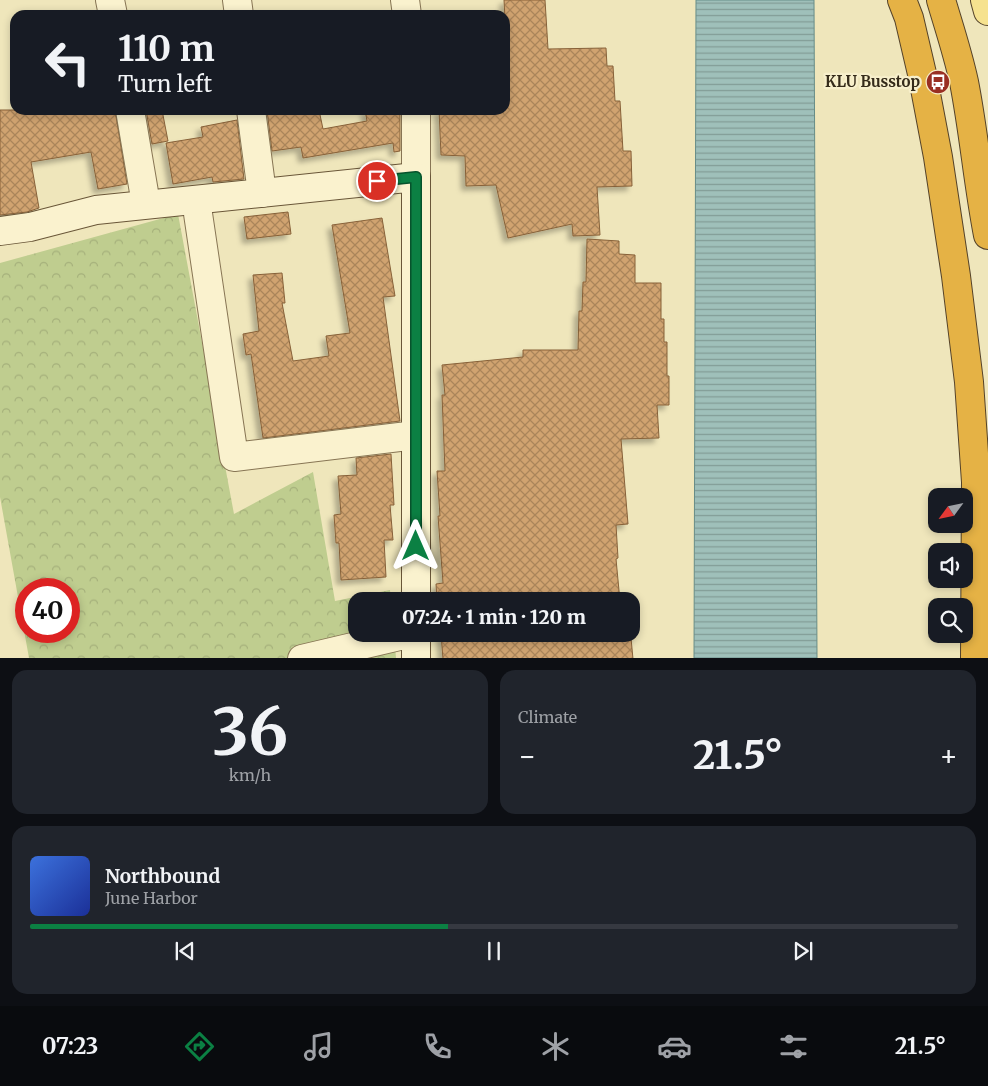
<!DOCTYPE html>
<meta charset="utf-8">
<style>
body{margin:0;font-family:Merriweather,serif;background:#20242c;color:#f1f3f6;height:100vh;display:flex;flex-direction:column;font-size:19px;white-space:nowrap}
*{box-sizing:border-box;margin:0}
p{font-size:16px;color:#9ea1a6}
.icon{flex:none;width:28px;height:28px;fill:none;stroke:currentColor;stroke-width:2;stroke-linecap:round;stroke-linejoin:round}
.map{position:relative;height:658px;overflow:hidden}
.panel{display:flex;flex-direction:column;gap:12px;padding:12px;background:#0d0f14;flex:1}
.panel>*{flex:none}
.guide{position:absolute;left:10px;top:10px;width:500px;height:105px;border-radius:15px;box-shadow:0 2px 8px #0003;background:#171b24;color:#f1f3f6;overflow:hidden}
.needle{width:32px;rotate:237deg}
.buttons{position:absolute;left:928px;top:488px;display:grid;gap:10px}
.buttons a{display:grid;place-items:center;width:45px;height:45px;border-radius:10px;background:#171b24;box-shadow:0 2px 8px #0003;font-size:25px}
.speed{position:absolute;left:15px;top:578px;display:flex;gap:10px;font-size:25px;font-weight:700;text-align:center}
.speed>*{display:grid;place-content:center;width:65px;height:65px;border-radius:50%;background:#171b24;box-shadow:0 2px 8px #0003;line-height:1}
.speed .limit{border:8px solid #d22;background:#fff;color:#111}
.pin{position:absolute;display:grid;place-items:center;width:42px;height:42px;color:#fff;margin:-21px;border:2px solid #fff;border-radius:50%;box-shadow:0 1px 5px #0007}
.me{position:absolute;width:55px;margin:-28px;rotate:0deg;stroke-linejoin:round;filter:drop-shadow(0 0 4px #0008)}
.turn{display:flex;align-items:center;gap:18px;height:105px;padding:0 25px;font-size:22px}
.turn .icon{width:65px;height:65px;stroke-width:2.5}
.turn b{display:block;font-size:35px;line-height:42px}
.big{font-size:38px;font-weight:800;line-height:1.1}
.panel .tile{flex:1;display:flex;flex-direction:column;justify-content:center;gap:8px;min-width:0;padding:0 18px;border-radius:15px;background:#20242c}
.panel .dial{align-items:center;gap:0}
.dial b{font-size:65px;line-height:1}
.song{display:flex;align-items:center;gap:15px}
.cover{width:60px;height:60px;border-radius:8px;background:linear-gradient(135deg,hsl(220 70% 55%),hsl(230 70% 35%))}
.played{height:5px;border-radius:2px;background:linear-gradient(90deg,#0b8043 45%,#363941 45%)}
.keys{display:flex;justify-content:space-around;direction:ltr}
.heat{display:flex;justify-content:space-between;align-items:center;font-size:28px;direction:ltr}
.panel .tiles{flex:1;display:grid;gap:12px;grid-template-columns:1fr 1fr}
.tile:last-child{grid-column:span 2}
.trip{position:absolute;left:348px;top:592px;width:292px;height:50px;border-radius:15px;background:#171b24;box-shadow:0 2px 8px #0003;font-weight:800;line-height:50px;text-align:center}
.menu{display:flex;height:80px;justify-content:space-around;align-items:center;background:#090b0e;color:#9ea1a6}
.menu .icon{width:35px;height:35px}
.menu .active{color:#0b8043}
.menu b{font-size:22px;color:#f1f3f6}
.map>svg:first-child{display:block}
</style>
<div class="map">
<svg width="988" height="659" viewBox="0 0 988 659">
<defs>
<pattern id="park-crowns" width="20" height="18" patternUnits="userSpaceOnUse" patternTransform="scale(1.25)"><rect width="20" height="18" fill="#bfcd8f"/><path d="M2 6a3 3 0 1 1 6 0M12 15a3 3 0 1 1 6 0" fill="none" stroke="#a5b07b"/></pattern>
<pattern id="water-rules" width="6" height="5" patternUnits="userSpaceOnUse" patternTransform="scale(1.25)"><rect width="6" height="5" fill="#9fc0ba"/><path d="M0 2.5h6" fill="none" stroke="#829c96"/></pattern>
<pattern id="building-cross-hatch" width="8" height="8" patternUnits="userSpaceOnUse" patternTransform="scale(1.25)"><rect width="8" height="8" fill="#d0a36f"/><path d="M0 0l8 8M0 8l8-8" fill="none" stroke="#aa855a"/></pattern>
<filter id="shadow"><feDropShadow dx="-4.5" dy="4.5" stdDeviation="2.5" flood-color="#0004"/></filter>
</defs>
<rect width="100%" height="100%" fill="#efe6bb"/>
<path fill="url(#park-crowns)" fill-rule="evenodd" d="M178 214 234 514 313 472 335 601 390 590 391 601H356V634H394L396 658H29L0 497V263ZM26 589H69V631H26Z"/>
<path fill="url(#water-rules)" stroke="#678d88" d="M696 0H814L817 658H694Z"/>
<path fill="url(#building-cross-hatch)" stroke="#876139" filter="url(#shadow)" d="M504 0H545L548 49 606 48 607 66H613L615 101H620L623 151H631L632 186 597 187 600 235 573 236 572 224 508 238 496 185 466 186 465 156 441 155 439 110H505V56H507Z
M0 110H115L127 184 98 189 91 152 31 162 39 208 27 212 0 215Z
M146 110H162L168 141 152 144Z
M267 110H319L323 129 367 121 365 110H400V151L394 152 393 143 303 158 301 147 272 151Z
M237 120 244 179 213 182 212 177 173 184 166 143 203 137 201 127Z
M288 212 291 234 247 239 244 217Z
M382 218 395 296 383 297 400 421 263 438 251 354 246 355 243 334 259 331 253 275 282 273 285 303H282L293 361 329 356 326 336 350 333 332 225Z
M587 239 619 241V254L635 255V283H661V319H664V342H667V376H669V405H657L659 438 621 439 628 524 616 525 618 558 616 559 620 601H437L436 584 443 583 438 516H440L437 471H445L442 395H445L442 365 523 357V350H578L579 311H582L583 282H586Z
M391 454 394 505H390L393 540H384L386 577 341 580 339 543H336L334 515 341 514 338 476 357 475 356 458Z
M633 608 635 638H631L633 659H443L441 634H631V609Z"/>
<g fill="none" stroke-linecap="round" stroke-linejoin="round">
<g stroke="#877554" stroke-width="30">
<path id="street" d="M110 0 113 15
M237 0 239 15
M405 0 407 15
M130 110 146 204
M251 110 262 193
M416 110V177
M196 200 234 457 416 435
M302 659 408 634"/>
</g>
<g stroke="#695638" stroke-width="30">
<path id="secondary" d="M0 231 30 227 96 210 416 177V601
M416 659V634"/>
</g>
<g stroke="#544229" stroke-width="30">
<path id="primary" d="M985 0 988 11"/>
</g>
<g stroke="#544229" stroke-width="30">
<path id="highway" d="M902 0 909 18 923 78 938 157 956 276 969 382 976 482 975 659
M941 0C949 27 958 54 964 82 974 133 978 184 988 235"/>
</g>
<use href="#street" stroke="#faf2ce" stroke-width="28"/>
<use href="#secondary" stroke="#faf2ce" stroke-width="28"/>
<use href="#primary" stroke="#f6e28f" stroke-width="28"/>
<use href="#highway" stroke="#e5b245" stroke-width="28"/>
</g>
<g fill="none" stroke-linecap="round" stroke-linejoin="round">
<g stroke="#07532c" stroke-width="12">
<path id="route" d="M377 181 416 177V546"/>
</g>
<use href="#route" stroke="#0b8043" stroke-width="9"/>
</g>
<defs>
<g id="bus-disc" transform="scale(1.25)"><circle r="9.5" fill="#992f22" stroke="#f7efcb"/><path d="M-5-6H5V4H4V6H2V4H-2V6H-4V4H-5ZM-3.5-4V0h7V-4ZM-3.5 1.2v1.5H-2V1.2ZM2 1.2v1.5H3.5V1.2Z" fill="#fff"/></g>
</defs>
<g fill-rule="evenodd">
<use href="#bus-disc" x="938" y="82"/>
</g>
<g text-anchor="middle" stroke-width="4.5" stroke-linejoin="round" paint-order="stroke">
<g font-size="15" font-weight="bold" fill="#352b1a" stroke="#f7efcb" text-anchor="end">
<text x="920" y="87">KLU Busstop</text>
</g>
</g>
</svg>
<div class="buttons">
<a><svg class="needle" viewBox="-14 -14 28 28"><path d="M0-13l5 13h-10z" fill="#e53935"/><path d="M0 13l5-13h-10z" fill="#9ea1a6"/></svg></a>
<a><svg class="icon" aria-label="sound" viewBox="0 0 24 24"><path d="M4 9h4l5-4v14l-5-4H4zM17 9q2 3 0 6"/></svg></a>
<a><svg class="icon" aria-label="search" viewBox="0 0 24 24"><circle cx="10" cy="10" r="6"/><path d="M15 15l6 6"/></svg></a>
</div>
<div class="speed"><div class="limit">40</div></div>
<div class="pin" style="left:377px;top:181px;background:#d93025"><svg class="icon" aria-label="arrive" viewBox="0 0 24 24"><path d="M6 21V4h12l-3 4 3 4H6"/></svg></div>
<svg class="me" style="left:416px;top:546px" viewBox="-20 -20 40 40"><path d="M0-17L14 15 0 8-14 15z" fill="#0b8043" stroke="#fff" stroke-width="4"/></svg>
<div class="trip">07:24 · 1 min · 120 m</div>
<div class="guide">
<div class="turn"><svg class="icon" aria-label="left" viewBox="0 0 24 24"><path d="M17 20v-9H6M10 6l-5 5 5 5"/></svg><div><b>110 m</b>Turn left</div></div>
</div>
</div>
<section class="panel">
<div class="tiles">
<div class="tile dial"><b>36</b><p>km/h</p></div>
<div class="tile"><p>Climate</p>
<div class="heat"><a>−</a><b class="big">21.5°</b><a>+</a></div>
</div>
<div class="tile">
<div class="song"><i class="cover"></i><div><b>Northbound</b><p>June Harbor</p></div></div>
<div class="played"></div>
<div class="keys"><svg class="icon" aria-label="previous" viewBox="0 0 24 24"><path d="M18 5L8 12l10 7zM5 5v14"/></svg><svg class="icon" aria-label="pause" viewBox="0 0 24 24"><path d="M8 5v14M16 5v14"/></svg><svg class="icon" aria-label="next" viewBox="0 0 24 24"><path d="M6 5l10 7-10 7zM19 5v14"/></svg></div>
</div>
</div>
</section>
<nav class="menu">
<b>07:23</b>
<svg class="icon active" aria-label="directions" viewBox="0 0 24 24"><path d="M12 3l9 9-9 9-9-9zM9 14v-3h6M13 9l2 2-2 2"/></svg>
<svg class="icon" aria-label="music" viewBox="0 0 24 24"><path d="M9 18V5l10-2v13"/><circle cx="6" cy="18" r="3"/><circle cx="16" cy="16" r="3"/></svg>
<svg class="icon" aria-label="phone" viewBox="0 0 24 24"><path d="M5 4h4l2 5-3 2q2 4 5 5l2-3 5 2v4C11 20 4 13 5 4z"/></svg>
<svg class="icon" aria-label="climate" viewBox="0 0 24 24"><path d="M12 3v18M4 7l16 10M4 17L20 7"/></svg>
<svg class="icon" aria-label="car" viewBox="0 0 24 24"><path d="M5 17H2v-5l4-1 3-4h7l3 4 3 1v5h-3M9 17h6M6 11h13"/><circle cx="7" cy="17" r="2"/><circle cx="17" cy="17" r="2"/></svg>
<svg class="icon" aria-label="filters" viewBox="0 0 24 24"><path d="M4 7h16M4 17h16"/><circle cx="9" cy="7" r="2"/><circle cx="15" cy="17" r="2"/></svg>
<b>21.5°</b>
</nav>
